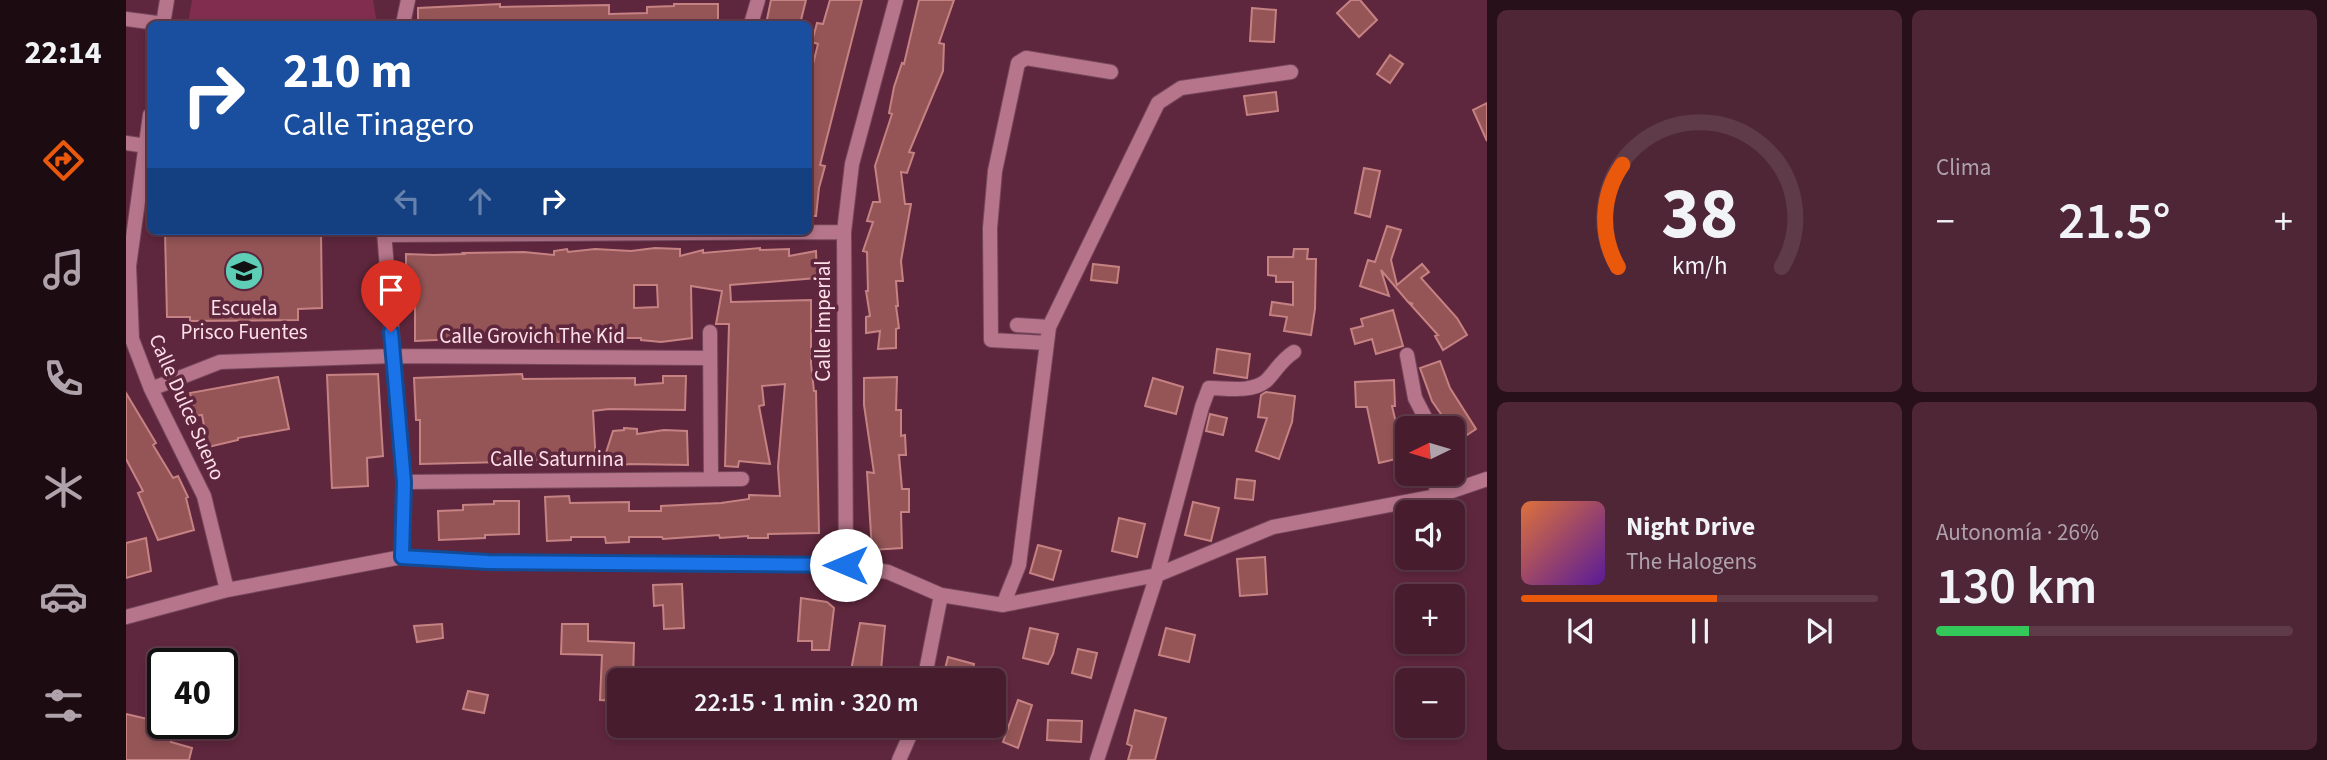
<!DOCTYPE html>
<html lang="es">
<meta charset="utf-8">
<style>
body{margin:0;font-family:"Source Sans 3",sans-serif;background:#4e2636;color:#f1f3f6;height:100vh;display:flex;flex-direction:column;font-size:26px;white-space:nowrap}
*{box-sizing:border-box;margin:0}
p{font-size:23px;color:#b0a2aa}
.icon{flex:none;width:38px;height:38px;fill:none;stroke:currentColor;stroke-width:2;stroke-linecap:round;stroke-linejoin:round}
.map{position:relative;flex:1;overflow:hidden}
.drawer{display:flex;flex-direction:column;gap:10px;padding:10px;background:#271019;width:840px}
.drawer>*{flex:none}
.top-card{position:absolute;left:21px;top:21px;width:665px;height:214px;border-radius:10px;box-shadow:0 4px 10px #0003,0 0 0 2px #5f3b4a;background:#1a4fa0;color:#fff;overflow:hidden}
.needle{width:46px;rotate:265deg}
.controls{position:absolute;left:1269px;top:416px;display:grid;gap:14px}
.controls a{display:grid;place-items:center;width:70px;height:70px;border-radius:10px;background:#471d2e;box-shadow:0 4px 10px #0003,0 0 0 2px #5f3b4a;font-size:35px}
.speed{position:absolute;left:21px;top:648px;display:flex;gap:14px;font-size:35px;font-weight:700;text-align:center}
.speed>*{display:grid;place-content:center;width:91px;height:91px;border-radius:50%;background:#471d2e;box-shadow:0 4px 10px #0003,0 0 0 2px #5f3b4a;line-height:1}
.speed .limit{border:4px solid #111;border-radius:10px;background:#fff;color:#111}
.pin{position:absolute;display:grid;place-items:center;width:60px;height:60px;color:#fff;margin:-72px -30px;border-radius:50% 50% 50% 0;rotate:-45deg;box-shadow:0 0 7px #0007}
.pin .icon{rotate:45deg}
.me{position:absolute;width:77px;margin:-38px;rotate:270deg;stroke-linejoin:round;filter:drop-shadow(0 0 5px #0008)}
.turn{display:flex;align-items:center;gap:24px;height:147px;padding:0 21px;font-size:32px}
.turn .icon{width:91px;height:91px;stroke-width:2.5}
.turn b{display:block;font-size:49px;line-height:60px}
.lanes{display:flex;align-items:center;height:66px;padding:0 21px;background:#0003;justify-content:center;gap:35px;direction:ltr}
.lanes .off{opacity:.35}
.big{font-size:52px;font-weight:600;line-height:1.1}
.drawer .widget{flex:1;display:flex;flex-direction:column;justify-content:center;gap:10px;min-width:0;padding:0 24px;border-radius:10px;background:#4e2636}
.drawer .dial{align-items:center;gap:0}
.dial svg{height:182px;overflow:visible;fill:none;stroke:#5f3b4a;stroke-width:7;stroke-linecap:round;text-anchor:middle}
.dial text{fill:#f1f3f6;stroke:none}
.song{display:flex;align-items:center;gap:21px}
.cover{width:84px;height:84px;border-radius:10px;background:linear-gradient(135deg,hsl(20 70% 55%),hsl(270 70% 35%))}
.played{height:7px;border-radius:4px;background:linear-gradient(90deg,#ea580c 55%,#5f3b4a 55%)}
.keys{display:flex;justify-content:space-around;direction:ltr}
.heat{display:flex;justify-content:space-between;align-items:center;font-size:38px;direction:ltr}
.charge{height:10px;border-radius:5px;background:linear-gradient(90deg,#34c759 26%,#5f3b4a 0)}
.drawer .tiles{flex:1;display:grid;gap:10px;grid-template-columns:repeat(2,1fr)}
.trip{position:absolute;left:481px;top:668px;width:399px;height:70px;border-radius:10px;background:#471d2e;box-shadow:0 4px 10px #0003,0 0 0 2px #5f3b4a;font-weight:600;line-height:70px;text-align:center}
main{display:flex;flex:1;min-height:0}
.menu{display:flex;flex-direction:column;width:126px;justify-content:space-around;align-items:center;background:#1c0c12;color:#b0a2aa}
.menu .icon{width:49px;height:49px}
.menu .on{color:#ea580c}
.menu b{font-size:32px;color:#f1f3f6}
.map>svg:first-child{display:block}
</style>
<main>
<nav class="menu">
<b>22:14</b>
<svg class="icon on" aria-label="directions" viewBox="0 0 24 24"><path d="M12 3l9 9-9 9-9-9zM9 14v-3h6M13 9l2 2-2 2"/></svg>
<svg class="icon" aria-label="music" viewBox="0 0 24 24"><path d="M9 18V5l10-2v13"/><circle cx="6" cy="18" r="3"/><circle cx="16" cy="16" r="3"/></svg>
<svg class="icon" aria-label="phone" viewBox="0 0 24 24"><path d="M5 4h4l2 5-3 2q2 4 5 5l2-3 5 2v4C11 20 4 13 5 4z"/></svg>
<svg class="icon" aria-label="climate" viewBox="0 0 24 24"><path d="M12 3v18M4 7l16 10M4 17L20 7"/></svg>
<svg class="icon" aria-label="car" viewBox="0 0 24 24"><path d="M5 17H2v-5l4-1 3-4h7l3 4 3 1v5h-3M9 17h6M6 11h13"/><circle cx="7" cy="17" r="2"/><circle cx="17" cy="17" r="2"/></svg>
<svg class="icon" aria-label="filters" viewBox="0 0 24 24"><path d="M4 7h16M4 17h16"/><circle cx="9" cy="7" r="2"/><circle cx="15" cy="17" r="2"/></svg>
</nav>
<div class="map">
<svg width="1361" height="760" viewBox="0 0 1361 760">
<rect width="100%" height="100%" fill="#5f273d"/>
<path fill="#812d50" d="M66 0H247L251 24H62Z"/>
<path fill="#955557" stroke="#c68283" stroke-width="2" fill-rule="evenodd" d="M645 0H680L674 24H640Z
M704 0H736L694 165 699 166 693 188 690 216H682V75L684 76 692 44 686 42 691 23 697 24Z
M793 0H828L813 43 818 44 817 71 783 152 788 153 781 173 775 172 779 204H785L775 261 777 281H770L772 306H770L773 328 770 329V348L752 349 754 331 740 333V317L744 316 740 291H742L741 252 737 251 747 222 741 221 747 202H754L749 166 766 114 763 113 768 87 776 63 778 64Z
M1225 0H1234L1251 20 1233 37 1211 13Z
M374 4V7L483 5V14L521 13V7L548 6V4H592V24H292V8Z
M1126 8 1150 10 1148 42 1124 41Z
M1264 55 1277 64 1264 83 1251 74Z
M1150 92 1152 111 1121 115 1118 96Z
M1361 103V141L1347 110Z
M1238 168 1254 171 1244 217 1229 213Z
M1261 226 1275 230 1265 260 1271 285 1296 264 1303 272 1295 278 1331 318 1341 335 1317 350 1309 336 1312 335 1284 304H1287L1282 302 1255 270 1263 296 1234 286 1242 260 1249 262Z
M39 231 195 232 196 308 172 309V320L64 321V317H41Z
M529 248 554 249V256L577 250V253L634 248V250L663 249V256L690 251 691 278 604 285 605 302 685 300V364L688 391H690L693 533 642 534V538H622V536L594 538 593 535 537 539 536 537H503V542L480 543 479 537H445V540L421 541 419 497 443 496 444 503 503 502V511H535V506L595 503 623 499V495L654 496 652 467 659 384 636 386 638 405 633 406 644 464 613 461 612 467 599 466 603 324H590L596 291 565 286 566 338 535 342 515 340V338H477V340L431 342 430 337H377L289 341V289L280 290V254L308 255 338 254 337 253 398 252 428 255V251L441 249 442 252 469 249 505 251ZM508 285H531L532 307 508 308Z
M1168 249H1182L1181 259H1190L1189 309 1185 335 1158 331 1161 317 1144 315 1146 302 1167 305V282H1150V276L1142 275V257H1167Z
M967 264 993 267 991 283 965 280Z
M1267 310 1277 346 1250 354 1246 339 1229 344 1225 329 1237 326 1235 319Z
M1091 349 1124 354 1121 378 1088 373Z
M1314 361 1324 388 1350 429 1326 445V429H1315L1313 424 1319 420 1306 401 1294 368Z
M252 374 257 456 241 458 242 486 206 488 201 375Z
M396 374 397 379 509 378V385L537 383V376H560L559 410 483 409 467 411 470 464 429 465V463H410V461L379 465V462L294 464V420H290L288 378Z
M152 377 163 429 112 438V440L82 447 76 415 69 416 64 393Z
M771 377 770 410H775V436L779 435 780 455H773L776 489H783V512H775L776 548 746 550 741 472 748 473 738 405V378Z
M1027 378 1057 387 1050 414 1019 406Z
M1268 380 1269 406H1266L1278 457 1253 463 1241 407H1230L1229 382Z
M1140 392 1169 396 1166 422 1153 459 1130 451 1141 418 1132 417 1135 395Z
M0 393 30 443 27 445 47 478 52 476 62 497 60 498 68 530 32 540 12 493 17 491 0 459Z
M1084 414 1101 418 1097 435 1080 431Z
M498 428 511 429V434L538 430 561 431 562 465 504 464 475 468 487 431 498 430Z
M1111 479 1129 481 1127 500 1109 498Z
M368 501H393V534L359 535V538L313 540 312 511 337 510V505L368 504Z
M1067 502 1093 508 1085 541 1059 535Z
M993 518 1019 524 1011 557 986 551Z
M20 538 25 571 0 578V543Z
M912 545 935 551 927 580 904 573Z
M1139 557 1141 594 1114 596 1111 559Z
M556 584 558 628 538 629 537 605 528 606 527 585Z
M675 598 701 602 708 608 703 650H686V641H672Z
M734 623 759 626 755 670 782 672V681H723Z
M316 624 317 638 291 642 288 626Z
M436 624H462V641L508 643 507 681H494V701L474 700 476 655 435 654Z
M904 628 932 634 927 654 922 664 897 658Z
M1040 628 1069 635 1063 662 1033 655Z
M952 649 971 653 965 678 946 673Z
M822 657 848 664 844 681H816Z
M342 691 362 695 358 713 337 709Z
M892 700 906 705 892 748 877 742Z
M1009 710 1040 718 1029 760H1002L1006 746 1001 744Z
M0 714 47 725 45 742 66 748 63 760H0Z
M922 720 956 721 955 742 921 740Z
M690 726H733L729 738 715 737 689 728Z"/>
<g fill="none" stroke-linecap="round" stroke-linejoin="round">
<g stroke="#76475b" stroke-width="16">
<path id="minor" d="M0 19 38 24
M37 24 41 0
M277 24 282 0
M625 24 632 0
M24 115 3 266 6 339 25 389 78 496 101 590
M0 143 20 146
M258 231 278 482 276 557
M258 235 718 232
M891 325 923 327
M584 332 585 479
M921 343 865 340 864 228 869 171 892 63 900 58 985 72
M1281 355 1289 398 1305 429
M25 389 94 362 267 356 582 358
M1309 474 1311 496
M278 482 616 479
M720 565 718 232 726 164 770 0
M877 605 893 565 923 327 1032 103 1055 88 1165 72
M0 617 101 590 276 557 362 562 720 565 762 572 815 595 877 605 1031 575 1147 527 1311 496 1361 479
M798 681 815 595
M773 760 788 726
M971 760 1031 575 1076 407 1083 388C1100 388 1125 393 1140 381 1150 371 1155 360 1168 352"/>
</g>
<use href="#minor" stroke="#b6758b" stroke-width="14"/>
</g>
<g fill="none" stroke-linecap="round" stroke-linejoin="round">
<g stroke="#114b97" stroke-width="18">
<path id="route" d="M265 332 278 482 276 557 362 562 720 565"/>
</g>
<use href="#route" stroke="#1a73e8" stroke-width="12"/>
</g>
<defs>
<g id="school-disc" transform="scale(2.0125)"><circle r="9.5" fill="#5eceb7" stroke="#5f273d"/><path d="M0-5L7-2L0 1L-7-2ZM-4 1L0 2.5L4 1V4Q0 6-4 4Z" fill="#111"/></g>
</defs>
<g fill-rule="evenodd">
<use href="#school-disc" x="118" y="271"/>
</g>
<g text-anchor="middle" stroke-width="7" stroke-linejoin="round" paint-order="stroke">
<g font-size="21" fill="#fddfe8" stroke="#5f273d">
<text x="118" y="315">Escuela<tspan x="118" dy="24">Prisco Fuentes</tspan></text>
</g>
<g font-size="21" fill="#fddfe8" stroke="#5f273d">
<text transform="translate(697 321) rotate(-90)" y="7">Calle Imperial</text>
<text x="406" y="343">Calle Grovich The Kid</text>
<text transform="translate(61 407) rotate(66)" y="7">Calle Dulce Sueno</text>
<text x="431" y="466">Calle Saturnina</text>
</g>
</g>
</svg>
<div class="controls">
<a><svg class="needle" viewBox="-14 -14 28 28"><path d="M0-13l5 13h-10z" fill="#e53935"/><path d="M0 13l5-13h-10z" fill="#b0a2aa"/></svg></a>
<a><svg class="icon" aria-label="sound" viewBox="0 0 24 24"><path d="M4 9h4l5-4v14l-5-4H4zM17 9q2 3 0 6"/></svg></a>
<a>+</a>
<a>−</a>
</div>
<div class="speed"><div class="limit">40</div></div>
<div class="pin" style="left:265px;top:332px;background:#d93025"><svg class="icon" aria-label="arrive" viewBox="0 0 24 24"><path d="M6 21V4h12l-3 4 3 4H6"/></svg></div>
<svg class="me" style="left:720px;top:565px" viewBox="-20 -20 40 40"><circle r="19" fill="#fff"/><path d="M0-13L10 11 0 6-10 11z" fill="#1a73e8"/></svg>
<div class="trip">22:15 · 1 min · 320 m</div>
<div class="top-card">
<div class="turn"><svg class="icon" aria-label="right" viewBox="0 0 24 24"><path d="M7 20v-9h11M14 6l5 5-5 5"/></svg><div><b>210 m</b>Calle Tinagero</div></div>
<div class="lanes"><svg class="icon off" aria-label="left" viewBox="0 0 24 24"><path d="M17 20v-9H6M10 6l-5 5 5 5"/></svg><svg class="icon off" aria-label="ahead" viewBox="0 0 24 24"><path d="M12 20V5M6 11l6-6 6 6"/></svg><svg class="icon" aria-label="right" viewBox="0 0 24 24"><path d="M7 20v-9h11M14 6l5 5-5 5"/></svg></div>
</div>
</div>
<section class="drawer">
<div class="tiles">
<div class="widget dial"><svg viewBox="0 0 100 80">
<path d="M14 69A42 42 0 1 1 86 69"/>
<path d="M14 69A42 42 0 0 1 16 24" stroke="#ea580c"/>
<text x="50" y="56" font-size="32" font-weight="700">38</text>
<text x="50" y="72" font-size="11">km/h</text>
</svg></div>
<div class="widget"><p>Clima</p>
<div class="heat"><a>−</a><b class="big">21.5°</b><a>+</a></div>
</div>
<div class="widget">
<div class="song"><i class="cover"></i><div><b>Night Drive</b><p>The Halogens</p></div></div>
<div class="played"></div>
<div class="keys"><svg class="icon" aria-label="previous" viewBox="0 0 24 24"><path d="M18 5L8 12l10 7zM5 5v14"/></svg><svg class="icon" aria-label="pause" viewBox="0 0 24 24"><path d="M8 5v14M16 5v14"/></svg><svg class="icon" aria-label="next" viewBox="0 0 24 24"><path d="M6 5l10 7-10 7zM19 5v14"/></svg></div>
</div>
<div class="widget"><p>Autonomía · 26%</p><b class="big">130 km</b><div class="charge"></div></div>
</div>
</section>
</main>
